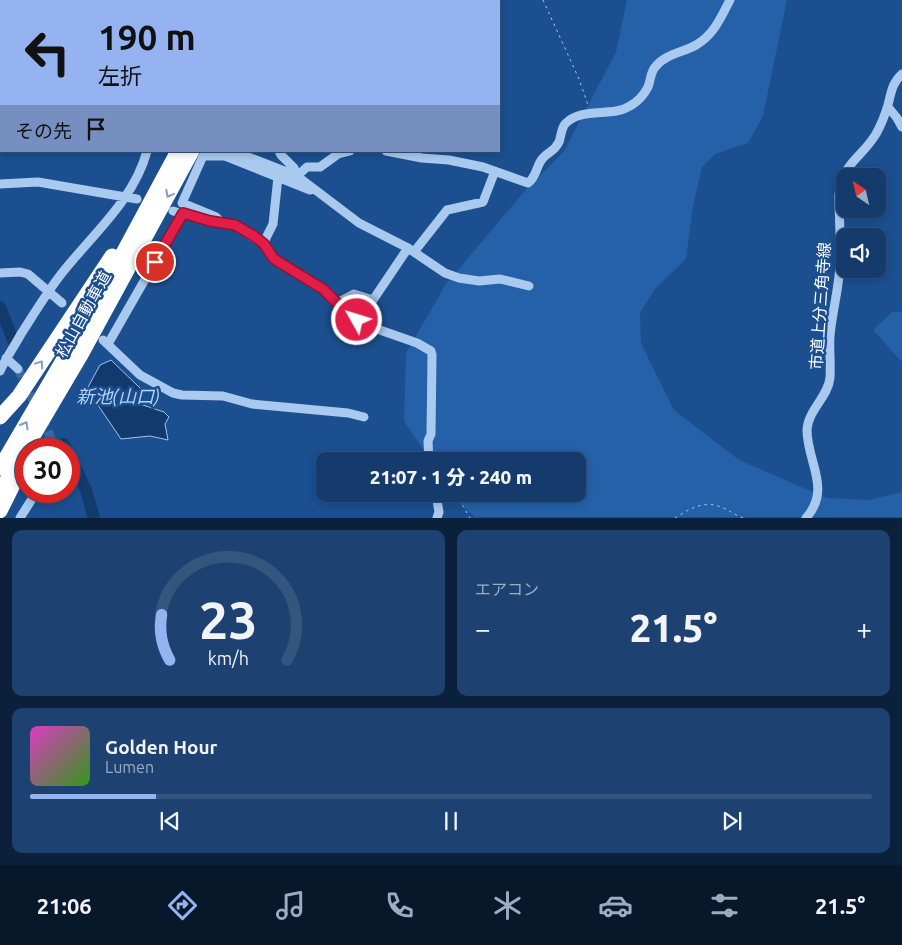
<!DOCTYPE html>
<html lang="ja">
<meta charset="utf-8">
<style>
body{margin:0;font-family:Ubuntu,"Noto Sans JP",sans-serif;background:#1d4271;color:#f1f3f6;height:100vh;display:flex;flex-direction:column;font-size:19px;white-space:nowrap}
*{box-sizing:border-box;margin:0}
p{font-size:16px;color:#9dadc1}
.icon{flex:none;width:28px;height:28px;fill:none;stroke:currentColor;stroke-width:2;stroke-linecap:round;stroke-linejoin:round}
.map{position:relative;height:518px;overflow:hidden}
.details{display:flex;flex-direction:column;gap:12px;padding:12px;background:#0b203b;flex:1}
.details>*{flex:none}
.banner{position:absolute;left:0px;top:0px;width:500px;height:152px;box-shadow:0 2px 8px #0003,0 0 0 1px #33557e;background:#95b2f1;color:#111;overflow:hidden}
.needle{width:32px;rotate:326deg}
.controls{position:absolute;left:836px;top:168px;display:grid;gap:10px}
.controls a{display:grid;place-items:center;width:50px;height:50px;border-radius:10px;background:#143b6b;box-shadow:0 2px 8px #0003,0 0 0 1px #33557e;font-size:25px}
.speed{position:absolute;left:15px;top:438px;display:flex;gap:10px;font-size:25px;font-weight:700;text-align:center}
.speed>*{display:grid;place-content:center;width:65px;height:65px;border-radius:50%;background:#143b6b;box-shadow:0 2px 8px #0003,0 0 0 1px #33557e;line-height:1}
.speed .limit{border:8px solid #d22;background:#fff;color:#111}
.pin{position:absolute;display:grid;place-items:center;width:42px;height:42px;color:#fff;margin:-21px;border:2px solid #fff;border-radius:50%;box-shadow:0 1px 5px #0007}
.me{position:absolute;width:55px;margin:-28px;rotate:309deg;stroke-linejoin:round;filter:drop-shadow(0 0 4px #0008)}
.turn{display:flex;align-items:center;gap:18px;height:105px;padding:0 15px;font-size:22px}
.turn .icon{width:65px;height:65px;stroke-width:2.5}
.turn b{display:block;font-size:35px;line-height:42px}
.then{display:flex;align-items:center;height:48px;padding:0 15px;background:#0003;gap:10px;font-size:19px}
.big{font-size:38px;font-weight:800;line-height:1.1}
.details .widget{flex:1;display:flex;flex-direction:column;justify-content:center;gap:8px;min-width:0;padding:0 18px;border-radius:10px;background:#1d4271}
.details .dial{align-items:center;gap:0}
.dial svg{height:130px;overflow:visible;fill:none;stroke:#33557e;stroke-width:7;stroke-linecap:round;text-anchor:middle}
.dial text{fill:#f1f3f6;stroke:none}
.song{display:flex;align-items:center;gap:15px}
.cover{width:60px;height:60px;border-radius:8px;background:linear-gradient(135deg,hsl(310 70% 55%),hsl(110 70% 35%))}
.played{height:5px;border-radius:2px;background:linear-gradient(90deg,#95b2f1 15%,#33557e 15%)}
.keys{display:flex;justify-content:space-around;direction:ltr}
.heat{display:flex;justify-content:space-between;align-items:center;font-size:28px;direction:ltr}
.details .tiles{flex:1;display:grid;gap:12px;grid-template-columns:1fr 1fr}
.widget:last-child{grid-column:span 2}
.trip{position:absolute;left:316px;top:452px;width:270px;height:50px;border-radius:10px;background:#143b6b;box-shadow:0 2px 8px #0003,0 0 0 1px #33557e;font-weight:800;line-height:50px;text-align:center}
.menu{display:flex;height:80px;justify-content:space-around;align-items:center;background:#08182b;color:#9dadc1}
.menu .icon{width:35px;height:35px}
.menu .active{color:#95b2f1}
.menu b{font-size:22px;color:#f1f3f6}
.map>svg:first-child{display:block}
</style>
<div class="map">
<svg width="902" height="518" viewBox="0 0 902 518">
<rect width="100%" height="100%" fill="#1b4f8f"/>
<path fill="#2461a8" d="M627 0H787L763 116 748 143 715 154 702 167 693 206 686 259 655 289 640 313 641 343 674 410 739 460 827 498 869 500 902 492V517H475L458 502 452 494H578V461H431L404 421 406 353 446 284 523 193 564 151 616 52Z
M892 312H902V362L873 330Z"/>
<path fill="#123a6d" stroke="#9cc4f0" d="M111 360 140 388V404L164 412 169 417 165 424 168 440 150 436 121 439 87 389 100 365Z"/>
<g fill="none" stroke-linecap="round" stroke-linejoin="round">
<path stroke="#123a6d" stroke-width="12" d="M0 307 13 340
M63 444 66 449
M69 454 86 490 94 518"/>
<path stroke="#3d69a0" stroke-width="9" stroke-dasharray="9 4.5" stroke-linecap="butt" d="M18 369 36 407
M42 419 55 447"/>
<path stroke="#a9c9ee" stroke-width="1" stroke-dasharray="2.5 4" stroke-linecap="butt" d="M126 0 128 1
M543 0 579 79 588 105
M58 1 59 0
M437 451 441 461
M456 494 470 518
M675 518C689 509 704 500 721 507 729 510 735 515 743 518"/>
<path stroke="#a9c9ee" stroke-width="9" d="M42 1V0
M287 1V0
M0 17 1 16
M0 103H1
M888 107 897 118 902 127
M233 151 297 176 359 223 408 248 445 273 459 278 479 281 500 279 529 286
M279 151 281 155 294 168 297 176
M386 151 422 158 449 160 483 167 528 183C537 177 536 165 543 158 549 151 554 152 559 142 561 137 561 129 565 124 582 106 611 118 630 106 637 102 644 95 648 87 651 80 650 72 656 66 666 54 684 52 696 45 714 35 721 17 730 0
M297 176 307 167H320L338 154 350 151
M0 184 38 182 137 199
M173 211 210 221 235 225 263 244 274 259 323 289 348 314 377 329 417 343 431 351 432 355 431 434 428 441 429 461
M221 222 216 217 182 203 203 156H225L310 190
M263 244 273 224 278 177
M414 252 447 210 483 202 495 171
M0 273 20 272 28 274 62 303
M337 303 354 294 373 300 408 248
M103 340 140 375 173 393 182 395 223 396 252 404 348 413 364 417
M108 344 183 213
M6 358 18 369
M0 371C6 358 14 347 21 334 34 314 47 292 62 273 92 235 134 200 147 151
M55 447V449
M436 494 439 512 437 518
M20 518 37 491
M806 518C832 489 807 462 807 430 808 410 828 397 830 378 831 364 829 350 830 336 832 312 839 289 840 264 841 241 839 218 839 195 844 160 860 160 876 134 881 125 885 115 888 105 891 93 892 83 902 74"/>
<path stroke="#fff" stroke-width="15" d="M254 1 255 0
M269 1 270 0
M0 417 19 396 112 256
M0 468 93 309 178 151
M0 492 82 353 192 151
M0 511 13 485"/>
</g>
<defs><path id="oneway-chevron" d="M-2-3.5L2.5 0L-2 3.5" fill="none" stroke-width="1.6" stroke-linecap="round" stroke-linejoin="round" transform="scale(1.25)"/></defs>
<g stroke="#829ec1">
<use href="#oneway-chevron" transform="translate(169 194) rotate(118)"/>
<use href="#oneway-chevron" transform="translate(40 364) rotate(-56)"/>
<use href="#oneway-chevron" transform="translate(25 425) rotate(-60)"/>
</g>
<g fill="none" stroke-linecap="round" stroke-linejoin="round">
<g stroke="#92132f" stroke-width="12">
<path id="route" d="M155 262 183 213 210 221 235 225 254 236 264 244 274 259 323 289 348 314 357 320"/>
</g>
<use href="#route" stroke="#e11d48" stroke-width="9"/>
</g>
<g text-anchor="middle" stroke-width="5" stroke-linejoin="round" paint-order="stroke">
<g font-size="16" fill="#fff" stroke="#1b4f8f">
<text transform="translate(820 306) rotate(-86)" y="6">市道上分三角寺線</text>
<text transform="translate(83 314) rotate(-61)" y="6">松山自動車道</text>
</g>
<g font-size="18" font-style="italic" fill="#b5d3f5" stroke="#1b4f8f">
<text x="118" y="403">新池(山口)</text>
</g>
</g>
</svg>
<div class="controls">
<a><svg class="needle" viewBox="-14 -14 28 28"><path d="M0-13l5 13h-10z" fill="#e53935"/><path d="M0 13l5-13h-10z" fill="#9dadc1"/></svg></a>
<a><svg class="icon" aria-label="sound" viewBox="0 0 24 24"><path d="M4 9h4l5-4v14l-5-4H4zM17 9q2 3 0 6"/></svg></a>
</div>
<div class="speed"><div class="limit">30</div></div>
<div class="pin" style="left:155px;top:262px;background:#d93025"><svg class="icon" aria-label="arrive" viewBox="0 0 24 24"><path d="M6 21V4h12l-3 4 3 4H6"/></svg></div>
<svg class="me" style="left:357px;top:320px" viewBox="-20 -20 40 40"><circle r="17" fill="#e11d48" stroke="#fff" stroke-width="3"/><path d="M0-11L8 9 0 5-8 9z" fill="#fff"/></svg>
<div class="trip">21:07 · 1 分 · 240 m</div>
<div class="banner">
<div class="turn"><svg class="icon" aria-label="left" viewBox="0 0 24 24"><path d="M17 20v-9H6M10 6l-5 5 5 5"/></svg><div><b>190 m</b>左折</div></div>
<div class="then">その先<svg class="icon" aria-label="arrive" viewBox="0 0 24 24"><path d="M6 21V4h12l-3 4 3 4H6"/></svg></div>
</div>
</div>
<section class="details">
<div class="tiles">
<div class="widget dial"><svg viewBox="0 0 100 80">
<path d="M14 69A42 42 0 1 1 86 69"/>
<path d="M14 69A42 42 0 0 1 9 41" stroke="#95b2f1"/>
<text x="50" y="56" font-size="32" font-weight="700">23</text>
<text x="50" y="72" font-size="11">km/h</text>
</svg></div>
<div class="widget"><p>エアコン</p>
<div class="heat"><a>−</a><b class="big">21.5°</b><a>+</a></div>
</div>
<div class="widget">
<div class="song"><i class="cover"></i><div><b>Golden Hour</b><p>Lumen</p></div></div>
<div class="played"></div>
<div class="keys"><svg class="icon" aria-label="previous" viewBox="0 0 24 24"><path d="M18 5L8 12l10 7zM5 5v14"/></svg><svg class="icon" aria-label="pause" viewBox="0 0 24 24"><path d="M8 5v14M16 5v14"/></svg><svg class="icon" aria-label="next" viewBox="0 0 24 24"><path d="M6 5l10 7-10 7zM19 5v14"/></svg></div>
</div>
</div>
</section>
<nav class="menu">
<b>21:06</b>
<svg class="icon active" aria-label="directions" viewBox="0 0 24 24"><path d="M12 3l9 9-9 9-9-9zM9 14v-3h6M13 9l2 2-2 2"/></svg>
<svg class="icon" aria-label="music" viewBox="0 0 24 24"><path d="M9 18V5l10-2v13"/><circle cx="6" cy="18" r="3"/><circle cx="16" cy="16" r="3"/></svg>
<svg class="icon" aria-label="phone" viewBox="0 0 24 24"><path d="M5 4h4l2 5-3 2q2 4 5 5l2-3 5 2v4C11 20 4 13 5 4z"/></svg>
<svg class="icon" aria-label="climate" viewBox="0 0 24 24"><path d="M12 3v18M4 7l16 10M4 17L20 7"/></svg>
<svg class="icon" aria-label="car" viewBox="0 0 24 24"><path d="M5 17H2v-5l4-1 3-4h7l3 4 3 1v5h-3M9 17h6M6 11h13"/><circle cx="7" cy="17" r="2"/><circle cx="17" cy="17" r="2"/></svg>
<svg class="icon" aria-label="filters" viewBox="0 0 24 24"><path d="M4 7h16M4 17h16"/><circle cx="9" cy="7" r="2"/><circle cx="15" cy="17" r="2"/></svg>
<b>21.5°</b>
</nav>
